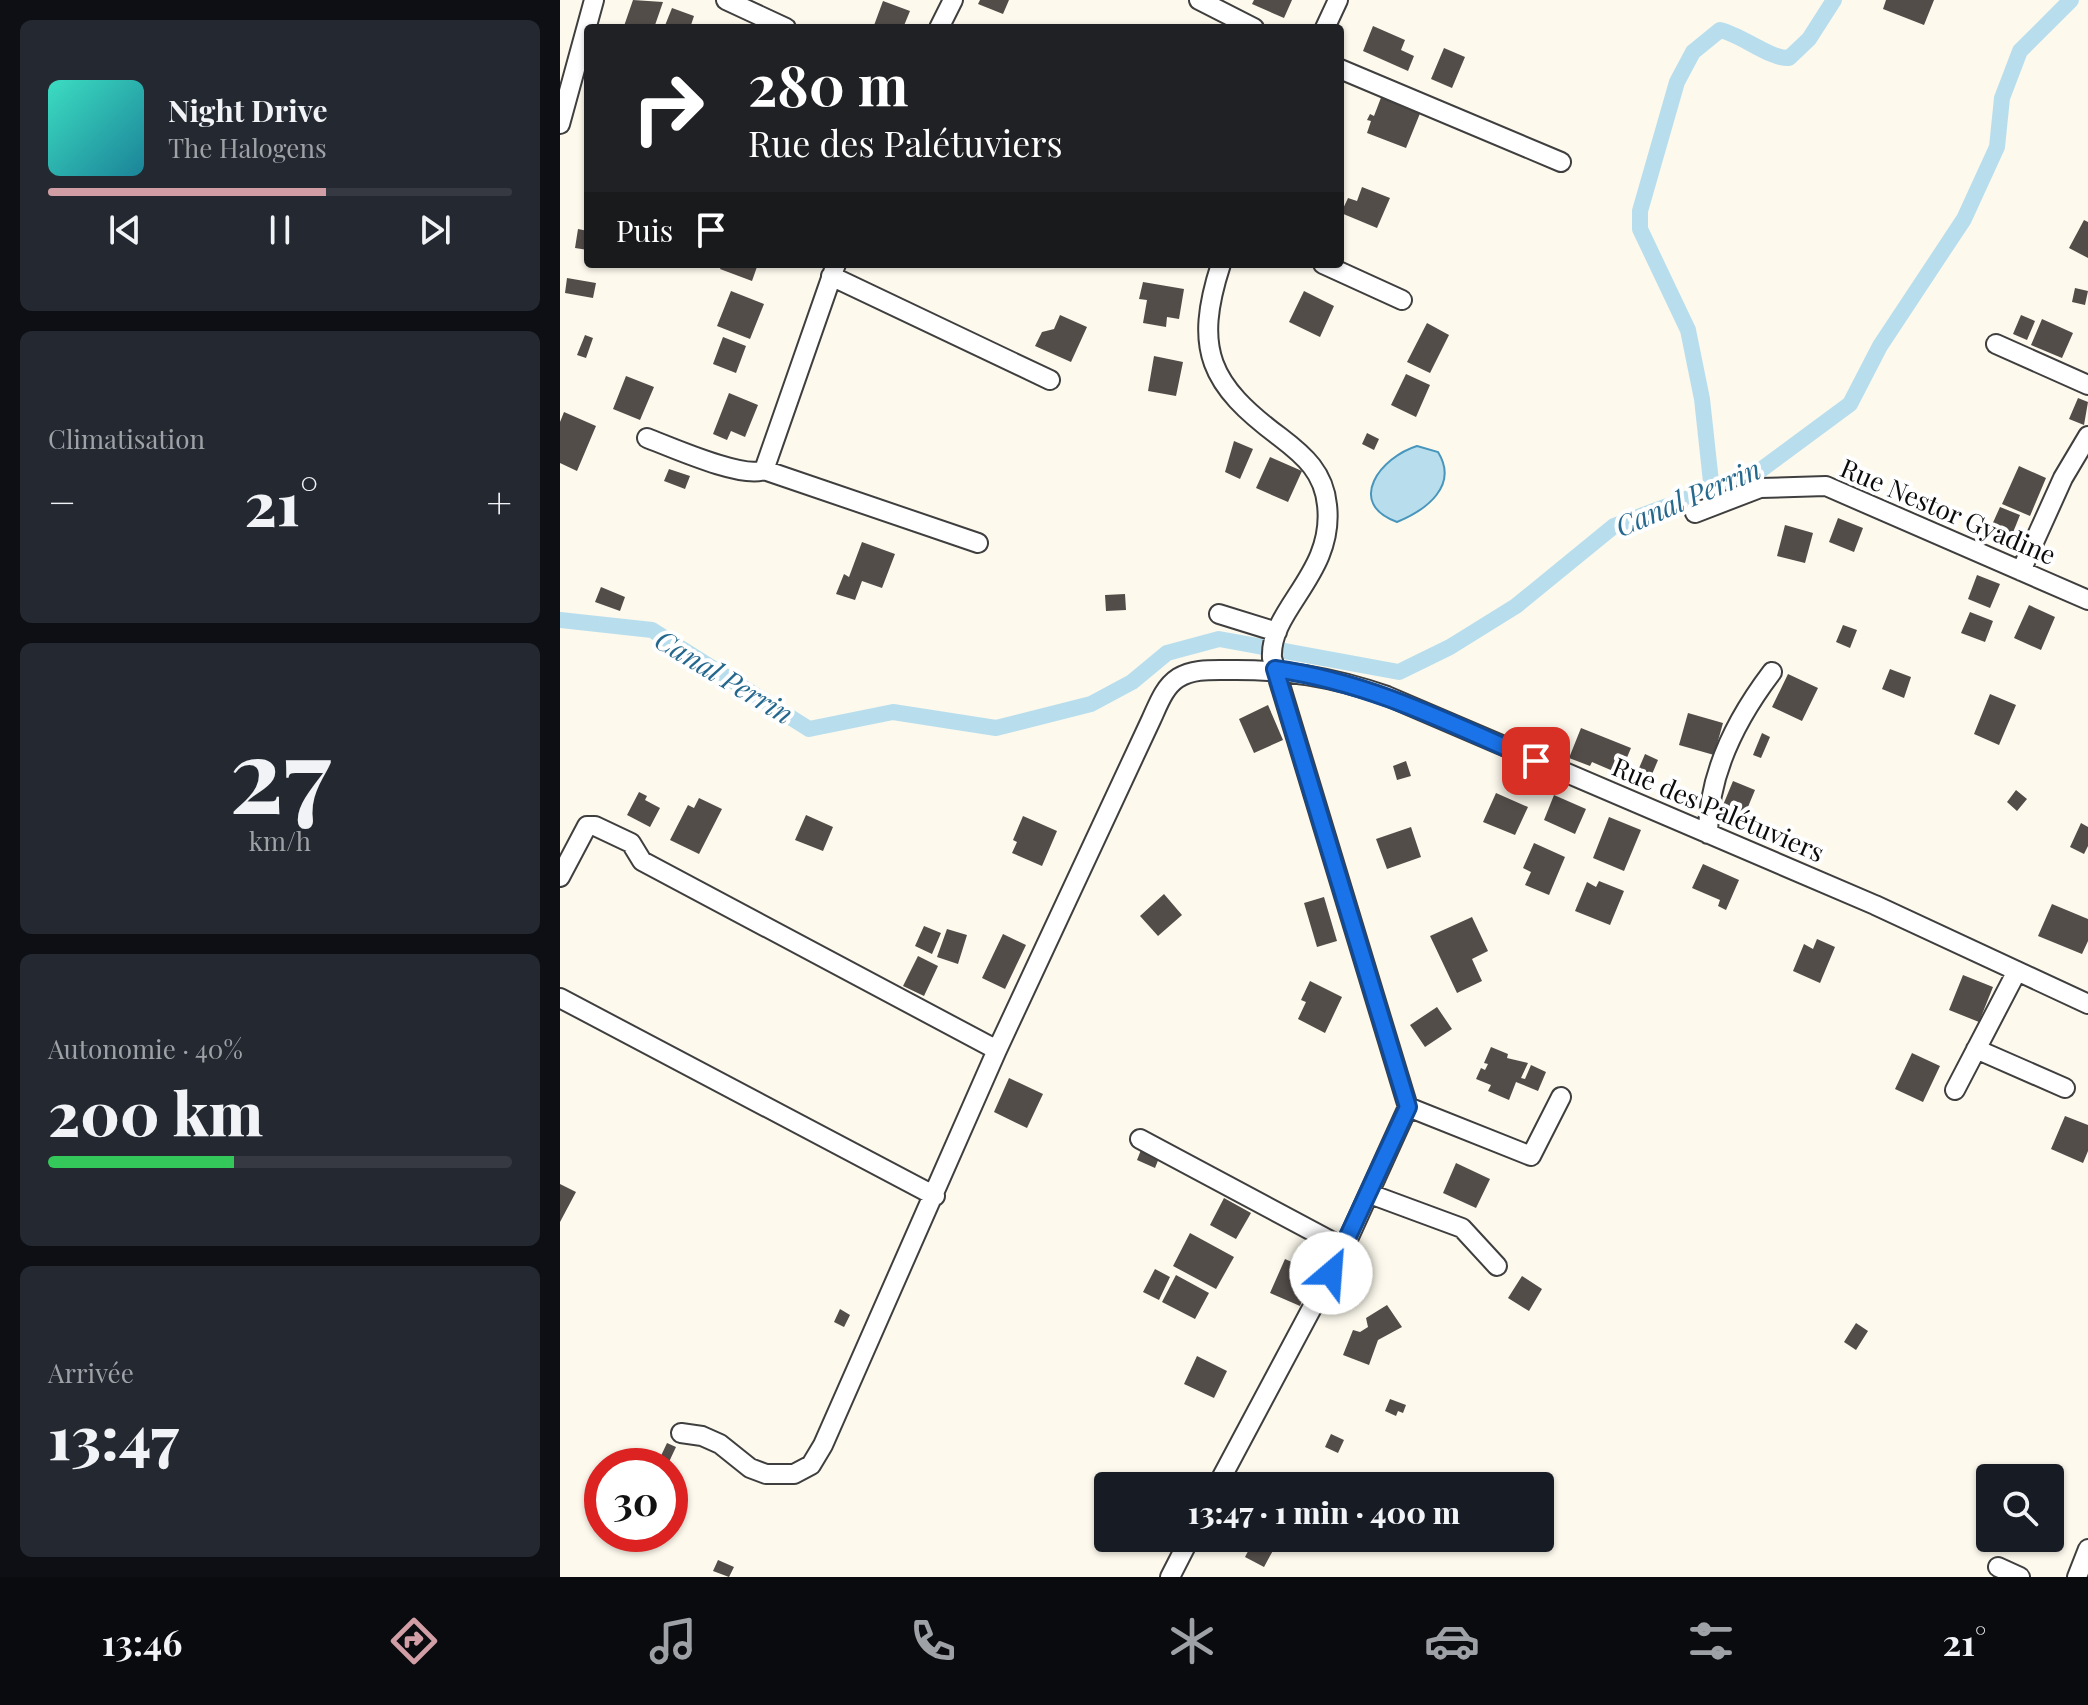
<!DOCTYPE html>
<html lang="fr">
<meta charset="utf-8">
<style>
body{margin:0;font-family:"Playfair Display",serif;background:#242831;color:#f1f3f6;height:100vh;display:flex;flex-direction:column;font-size:30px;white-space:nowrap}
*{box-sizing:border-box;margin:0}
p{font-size:26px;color:#9ea1a6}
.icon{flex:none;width:44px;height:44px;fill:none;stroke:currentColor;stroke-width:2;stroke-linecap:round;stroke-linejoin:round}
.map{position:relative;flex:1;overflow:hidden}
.sheet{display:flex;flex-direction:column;gap:20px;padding:20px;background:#0d0f14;width:560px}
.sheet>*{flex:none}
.banner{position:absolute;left:24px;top:24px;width:760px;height:244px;border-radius:8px;box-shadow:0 2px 6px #0004;background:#202124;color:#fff;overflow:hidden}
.controls{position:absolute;left:1416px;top:1464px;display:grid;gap:16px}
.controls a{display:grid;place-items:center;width:88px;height:88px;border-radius:8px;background:#171b24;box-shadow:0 2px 6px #0004;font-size:40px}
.speed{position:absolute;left:24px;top:1448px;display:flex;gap:16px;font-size:40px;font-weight:700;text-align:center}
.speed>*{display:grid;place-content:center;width:104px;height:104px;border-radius:50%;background:#171b24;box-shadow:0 2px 6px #0004;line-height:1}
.speed .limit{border:12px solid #d22;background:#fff;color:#111}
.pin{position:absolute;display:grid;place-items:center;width:68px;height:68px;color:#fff;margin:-34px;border-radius:16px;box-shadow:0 4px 12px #0006}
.me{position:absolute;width:88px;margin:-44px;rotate:27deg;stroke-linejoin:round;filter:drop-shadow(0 0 6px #0008)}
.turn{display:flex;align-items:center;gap:28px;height:168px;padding:0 32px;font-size:36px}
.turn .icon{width:104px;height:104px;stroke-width:2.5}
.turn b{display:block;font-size:56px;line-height:68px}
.then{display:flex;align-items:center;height:76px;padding:0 32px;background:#0003;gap:16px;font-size:30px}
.big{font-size:60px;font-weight:800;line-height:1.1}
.sheet .card{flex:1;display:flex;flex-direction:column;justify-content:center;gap:12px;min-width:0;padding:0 28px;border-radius:12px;background:#242831}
.sheet .dial{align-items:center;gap:0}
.dial b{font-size:104px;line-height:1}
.song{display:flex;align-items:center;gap:24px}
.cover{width:96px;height:96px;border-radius:12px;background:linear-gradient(135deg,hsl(170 70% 55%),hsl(190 70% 35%))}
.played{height:8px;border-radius:4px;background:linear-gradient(90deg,#d19ea5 60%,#363941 60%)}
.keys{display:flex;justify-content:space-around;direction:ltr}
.heat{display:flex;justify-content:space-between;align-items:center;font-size:44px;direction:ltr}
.charge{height:12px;border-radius:6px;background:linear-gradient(90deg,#34c759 40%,#363941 0)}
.trip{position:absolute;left:534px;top:1472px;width:460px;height:80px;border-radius:8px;background:#171b24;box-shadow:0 2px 6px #0004;font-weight:800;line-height:80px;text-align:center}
.tab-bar{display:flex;height:128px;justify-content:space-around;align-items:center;background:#090b0e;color:#9ea1a6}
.tab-bar .icon{width:56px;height:56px}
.tab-bar .current{color:#d19ea5}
.tab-bar b{font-size:36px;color:#f1f3f6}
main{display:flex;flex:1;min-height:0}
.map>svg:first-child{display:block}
</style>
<main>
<section class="sheet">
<div class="card">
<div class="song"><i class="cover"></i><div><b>Night Drive</b><p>The Halogens</p></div></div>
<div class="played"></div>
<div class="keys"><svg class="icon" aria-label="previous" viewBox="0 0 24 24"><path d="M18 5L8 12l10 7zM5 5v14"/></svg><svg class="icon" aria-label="pause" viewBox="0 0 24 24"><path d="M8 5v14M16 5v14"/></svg><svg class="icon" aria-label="next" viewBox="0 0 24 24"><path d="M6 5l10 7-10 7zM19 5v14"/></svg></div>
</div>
<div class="card"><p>Climatisation</p>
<div class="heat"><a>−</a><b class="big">21°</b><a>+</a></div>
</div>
<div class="card dial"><b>27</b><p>km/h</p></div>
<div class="card"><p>Autonomie · 40%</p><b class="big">200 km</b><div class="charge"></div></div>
<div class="card"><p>Arrivée</p><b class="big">13:47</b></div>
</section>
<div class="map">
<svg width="1528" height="1577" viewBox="0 0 1528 1577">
<rect width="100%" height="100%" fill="#fdf9ed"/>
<path fill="#b8deee" stroke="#4896bc" stroke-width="2" d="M857 446 878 452C899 486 866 510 837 522 785 503 821 457 857 446Z"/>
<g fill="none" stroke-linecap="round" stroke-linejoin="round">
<path stroke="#b8deee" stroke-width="16" d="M1152 491 1142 399 1128 330 1080 229V211L1117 82 1133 52 1160 30C1182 35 1210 59 1229 58L1249 39 1274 0
M0 620 92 630 249 729 333 712 436 728 531 704 572 682 607 653 659 639 839 672 890 647 956 606 1054 526 1198 472 1290 404 1320 346 1404 219 1437 147 1442 98 1460 51 1511 0"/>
</g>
<path fill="#534d4a" d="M73 0 103 2 94 28 64 26Z
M420 0H449L443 14 418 4Z
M694 0H732L724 18 692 4Z
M1326 0H1374L1364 25 1323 9Z
M323 1 350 11 343 28H313Z
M112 8 134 16 130 28H104Z
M813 26 845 40 841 50 854 56 848 71 803 51Z
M884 48 905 57 892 88 871 79Z
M822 95 861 111 846 148 807 133 811 121 807 120 810 114 814 116Z
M802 187 830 198 817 228 781 213 788 198 797 201Z
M1524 220 1528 222V258L1509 248Z
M18 229 28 231V250L15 248Z
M162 264H198L192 281 160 269Z
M7 278 36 283 33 298 5 293Z
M583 282 624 289 619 319 607 317 606 327 583 323 587 300 579 299Z
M1515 288 1528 291 1525 305 1512 302Z
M171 291 204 304 190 339 157 326Z
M744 291 774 306 760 337 729 322Z
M500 315 527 327 511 362 475 346 482 332 494 329Z
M1461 315 1475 321 1467 340 1453 334Z
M1482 319 1513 333 1502 358 1471 345Z
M867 323 889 335 870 373 847 362Z
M25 335 33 338 26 358 17 355Z
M163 337 186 346 176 373 153 364Z
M594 356 623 362 616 396 588 391Z
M846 374 870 385 856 417 831 405Z
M66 376 94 387 80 420 53 409Z
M169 393 198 405 185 437 171 431 167 440 153 434Z
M1518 398 1528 402 1524 425 1509 419Z
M4 412 36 426 17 471 0 463V422Z
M807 433 819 439 814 450 802 444Z
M674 441 693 449 680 479 665 472Z
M710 457 742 471 728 502 696 488Z
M1459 466 1486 478 1470 516 1442 504Z
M109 469 130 476 125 489 104 481Z
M1440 507 1460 515 1452 535 1431 527Z
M1278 518 1303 528 1294 552 1269 542Z
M1225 525 1253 533 1245 563 1217 556Z
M302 542 335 554 322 588 302 581 295 600 276 594 284 574 289 577Z
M1417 575 1440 584 1430 608 1408 599Z
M41 587 65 597 60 611 35 602Z
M565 594 566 610 546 611 545 595Z
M1469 605 1495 617 1481 650 1454 638Z
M1410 612 1433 621 1425 642 1401 633Z
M1283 625 1297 630 1290 648 1276 642Z
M1330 669 1351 677 1344 698 1322 689Z
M1228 674 1258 688 1242 721 1212 707Z
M1430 694 1456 705 1439 745 1414 734Z
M708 705 723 740 694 753 679 719Z
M1128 713 1163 723 1154 755 1119 745Z
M1021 728 1071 748 1060 774 1032 762 1030 766 1009 758Z
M1202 733 1210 737 1201 758 1193 755Z
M1085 754 1098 760 1090 779 1077 773Z
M846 761 851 776 837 780 833 766Z
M1173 781 1195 790 1183 819 1161 810Z
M1456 790 1467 799 1457 811 1447 802Z
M79 792 87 796 85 800 100 808 90 827 67 815Z
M936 793 968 807 955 835 923 822Z
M994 795 1026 809 1015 834 984 820Z
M139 798 162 809 139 854 110 840 128 805 134 808Z
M246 815 273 827 263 851 235 840Z
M463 816 497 831 482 866 452 853 457 842 453 840Z
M1049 817 1081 830 1064 871 1033 858Z
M1521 823 1528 827V846L1524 854 1510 847Z
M851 827 861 857 827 869 816 839Z
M974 843 1005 857 989 895 965 885 971 872 963 868Z
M1143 864 1179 880 1166 910 1158 906 1160 900 1132 888Z
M1039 881 1064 891 1050 925 1015 911 1027 882 1036 887Z
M604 894 622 915 598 936 580 916Z
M764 897 777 941 757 947 744 903Z
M1492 904 1528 919V941L1522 954 1478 936Z
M912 917 928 951 912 959 922 981 897 993 870 936Z
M364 926 381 933 372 954 355 946Z
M387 929 407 935 398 964 377 957Z
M443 934 466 945 445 989 422 978Z
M1257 939 1275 947 1260 983 1233 971 1244 944 1253 949Z
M358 956 378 966 364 996 343 986Z
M1403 975 1433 987 1419 1022 1389 1010Z
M750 981 782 997 765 1033 738 1019 746 1002 741 1000Z
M877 1007 892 1029 865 1047 850 1025Z
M931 1047 948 1054 947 1058 968 1063 961 1078 965 1079 971 1065 986 1072 978 1091 956 1082 949 1100 928 1091 931 1085 916 1079 921 1068 925 1070 928 1064 924 1063Z
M1352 1053 1380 1066 1363 1102 1335 1089Z
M449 1078 483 1094 467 1128 434 1112Z
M1505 1116 1528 1125V1151L1523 1163 1491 1149Z
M581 1150 599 1158 595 1168 577 1160Z
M896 1163 930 1179 916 1208 883 1193Z
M0 1184 16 1192 0 1222Z
M664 1198 691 1213 676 1239 650 1225Z
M630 1233 674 1257 656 1289 613 1266Z
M725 1259 754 1272 740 1306 710 1293Z
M595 1269 610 1277 599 1300 583 1292Z
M616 1275 649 1293 635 1319 602 1302Z
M962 1276 982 1289 969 1311 948 1298Z
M827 1305 842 1327 818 1340 809 1365 783 1355 793 1330 800 1332 808 1327 806 1318Z
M280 1309 290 1315 284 1327 274 1322Z
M1296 1323 1308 1331 1296 1350 1284 1342Z
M637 1356 667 1371 654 1398 624 1384Z
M830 1399 846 1405 843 1413 838 1411 836 1416 825 1411Z
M771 1434 784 1440 778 1453 765 1447Z
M107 1443 116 1447 108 1464 99 1460Z
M548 1491V1525L535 1520Z
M695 1538H703L716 1545 704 1567 685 1557Z
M158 1560 174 1567 169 1577 153 1571Z"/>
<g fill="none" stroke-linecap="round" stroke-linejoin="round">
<g stroke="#3f3f3f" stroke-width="22">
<path id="minor" d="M166 0 226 28
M639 0 694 28
M379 28 393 0
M765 28 778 0
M780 69 1001 162
M0 124 34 0
M763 264 842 300
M271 276 490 380
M1436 344 1528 385
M87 438C111 447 182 479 204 470L276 264
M204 470 418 543
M1135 513 1200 488 1266 486 1528 600
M1461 571 1503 478 1528 436
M659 614 717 632
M1148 834C1148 775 1177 718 1212 672
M0 877 27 826H35L71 843 82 861 437 1050
M0 998 375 1196
M1416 1049 1505 1088
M1395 1090 1457 971
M848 1107 971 1156 1001 1097
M580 1139 784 1248
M810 1194 902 1228 937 1266
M121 1433 142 1436 160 1444 190 1468 206 1474H234L251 1465 263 1445 437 1050 591 720C598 705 604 687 618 678 633 669 650 670 667 670 724 669 773 677 827 696L1315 905 1528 1004
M657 1486 784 1248 848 1107 712 658C709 609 775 574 767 505 764 473 745 456 720 437 650 385 633 350 661 264
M1438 1567 1460 1577
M610 1577 630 1538
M1517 1577 1528 1549"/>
</g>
<use href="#minor" stroke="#fff" stroke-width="18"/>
</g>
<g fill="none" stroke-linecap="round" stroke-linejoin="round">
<g stroke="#114b97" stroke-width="20">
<path id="route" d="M771 1273 848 1107 715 669C809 682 890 723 976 761"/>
</g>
<use href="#route" stroke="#1a73e8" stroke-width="14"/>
</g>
<g text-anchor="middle" stroke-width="8" stroke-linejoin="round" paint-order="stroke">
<g font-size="26" fill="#0c0c0c" stroke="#fff">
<text transform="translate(1388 512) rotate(23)" y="9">Rue Nestor Gyadine</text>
<text transform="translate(1158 810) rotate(23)" y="9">Rue des Palétuviers</text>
</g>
<g font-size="28" font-style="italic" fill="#25688e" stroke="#fff">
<text transform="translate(1128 498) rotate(-23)" y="10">Canal Perrin</text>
<text transform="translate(164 677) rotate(31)" y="10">Canal Perrin</text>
</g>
</g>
</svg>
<div class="controls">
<a><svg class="icon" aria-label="search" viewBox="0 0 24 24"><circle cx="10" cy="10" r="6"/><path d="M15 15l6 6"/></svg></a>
</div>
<div class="speed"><div class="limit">30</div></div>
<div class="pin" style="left:976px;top:761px;background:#d93025"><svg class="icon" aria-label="arrive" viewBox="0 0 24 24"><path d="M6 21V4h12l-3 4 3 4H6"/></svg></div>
<svg class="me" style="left:771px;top:1273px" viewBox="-20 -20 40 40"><circle r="19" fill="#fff"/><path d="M0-13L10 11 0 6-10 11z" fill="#1a73e8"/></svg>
<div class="trip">13:47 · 1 min · 400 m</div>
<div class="banner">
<div class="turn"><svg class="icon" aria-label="right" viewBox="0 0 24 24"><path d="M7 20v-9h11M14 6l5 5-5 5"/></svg><div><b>280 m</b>Rue des Palétuviers</div></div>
<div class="then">Puis<svg class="icon" aria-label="arrive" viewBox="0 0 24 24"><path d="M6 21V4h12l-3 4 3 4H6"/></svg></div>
</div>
</div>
</main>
<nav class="tab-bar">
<b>13:46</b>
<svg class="icon current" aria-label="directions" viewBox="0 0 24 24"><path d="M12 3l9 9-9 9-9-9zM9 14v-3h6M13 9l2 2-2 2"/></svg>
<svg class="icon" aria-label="music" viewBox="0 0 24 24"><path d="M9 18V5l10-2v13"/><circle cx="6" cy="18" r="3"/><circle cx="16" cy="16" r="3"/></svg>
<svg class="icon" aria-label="phone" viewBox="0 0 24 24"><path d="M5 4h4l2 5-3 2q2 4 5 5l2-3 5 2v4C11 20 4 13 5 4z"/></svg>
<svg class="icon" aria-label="climate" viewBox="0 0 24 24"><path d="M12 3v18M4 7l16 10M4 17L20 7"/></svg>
<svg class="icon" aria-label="car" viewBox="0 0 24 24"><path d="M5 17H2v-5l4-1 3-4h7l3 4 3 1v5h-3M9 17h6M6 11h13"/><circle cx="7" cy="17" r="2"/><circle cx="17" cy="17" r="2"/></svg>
<svg class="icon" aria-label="filters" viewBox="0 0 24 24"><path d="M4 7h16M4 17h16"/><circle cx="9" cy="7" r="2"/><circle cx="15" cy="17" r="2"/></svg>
<b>21°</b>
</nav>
